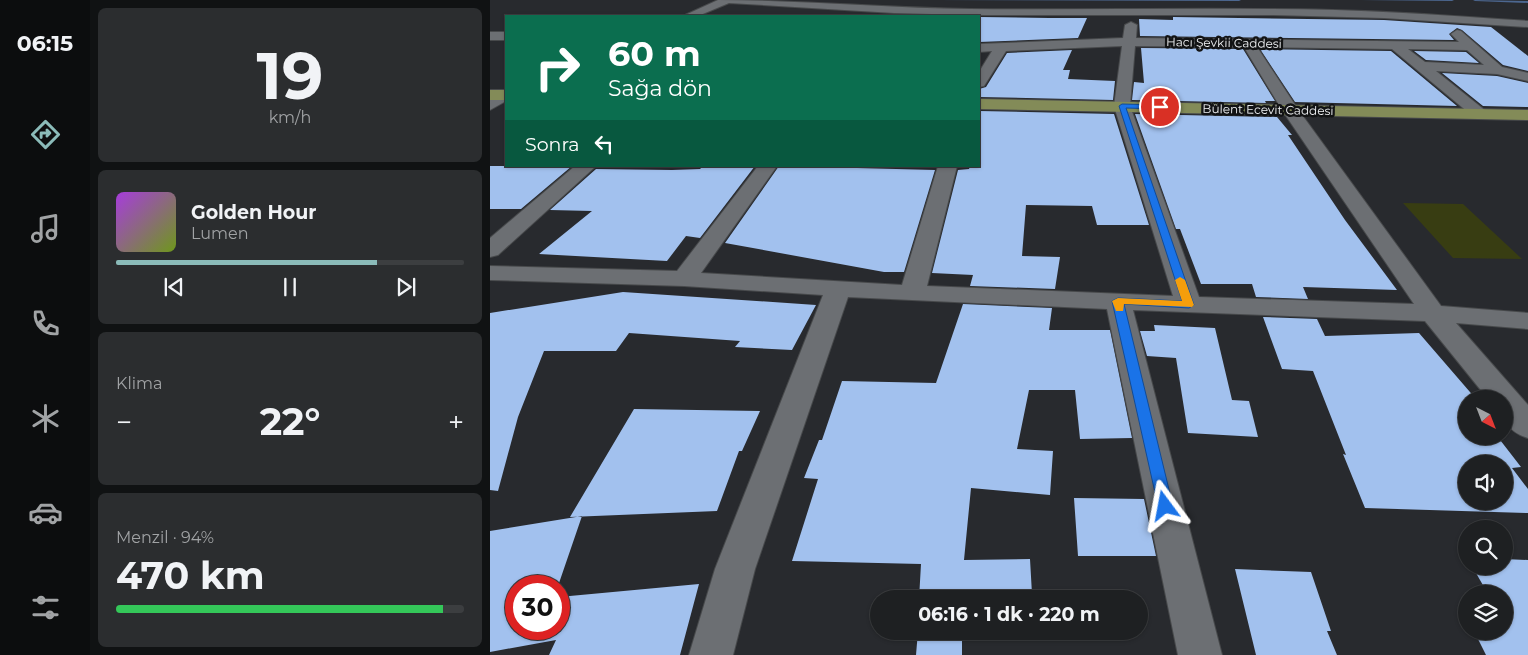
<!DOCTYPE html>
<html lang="tr">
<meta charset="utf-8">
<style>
body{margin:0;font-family:Montserrat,sans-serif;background:#2b2d2f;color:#f1f3f6;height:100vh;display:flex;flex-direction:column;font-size:19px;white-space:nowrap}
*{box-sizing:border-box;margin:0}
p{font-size:16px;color:#a1a3a5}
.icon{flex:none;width:28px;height:28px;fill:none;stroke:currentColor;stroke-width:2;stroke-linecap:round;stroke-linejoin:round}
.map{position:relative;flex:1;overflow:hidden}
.details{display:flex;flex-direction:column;gap:8px;padding:8px;background:#101213;width:400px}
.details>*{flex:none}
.hud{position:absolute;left:15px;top:15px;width:475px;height:152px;border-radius:0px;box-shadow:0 1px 4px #0004,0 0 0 1px #3c3e40;background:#0b6e4f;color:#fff;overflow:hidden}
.needle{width:32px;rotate:138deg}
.buttons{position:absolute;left:968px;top:390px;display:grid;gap:10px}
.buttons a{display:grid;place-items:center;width:55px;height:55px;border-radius:50%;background:#1e2022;box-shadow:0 1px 4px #0004,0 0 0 1px #3c3e40;font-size:25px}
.speed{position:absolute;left:15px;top:575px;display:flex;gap:10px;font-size:25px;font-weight:700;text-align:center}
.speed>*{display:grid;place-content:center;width:65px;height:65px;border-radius:50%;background:#1e2022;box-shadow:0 1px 4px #0004,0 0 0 1px #3c3e40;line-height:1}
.speed .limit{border:8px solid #d22;background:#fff;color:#111}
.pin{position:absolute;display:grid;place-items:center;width:42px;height:42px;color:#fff;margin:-21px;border:2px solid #fff;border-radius:50%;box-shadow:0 1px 5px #0007}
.me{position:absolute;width:55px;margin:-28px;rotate:347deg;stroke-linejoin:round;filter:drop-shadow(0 0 4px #0008)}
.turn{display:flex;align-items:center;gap:18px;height:105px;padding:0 20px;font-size:22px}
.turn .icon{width:65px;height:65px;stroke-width:2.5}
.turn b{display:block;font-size:35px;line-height:42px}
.then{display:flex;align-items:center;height:48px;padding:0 20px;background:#0003;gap:10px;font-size:19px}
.big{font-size:38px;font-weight:700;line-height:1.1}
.details .tile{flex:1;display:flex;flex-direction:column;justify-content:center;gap:8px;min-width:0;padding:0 18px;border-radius:8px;background:#2b2d2f}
.details .dial{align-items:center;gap:0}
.dial b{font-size:65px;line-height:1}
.song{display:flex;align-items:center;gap:15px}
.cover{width:60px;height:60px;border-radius:8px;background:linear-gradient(135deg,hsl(280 70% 55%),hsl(80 70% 35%))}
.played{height:5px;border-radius:2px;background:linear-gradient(90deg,#8bbbb9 75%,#3c3e40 75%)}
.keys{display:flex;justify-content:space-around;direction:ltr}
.heat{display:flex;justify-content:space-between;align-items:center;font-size:28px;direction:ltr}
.charge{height:8px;border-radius:4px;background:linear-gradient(90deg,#34c759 94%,#3c3e40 0)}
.trip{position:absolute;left:380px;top:590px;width:278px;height:50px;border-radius:25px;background:#1e2022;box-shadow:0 1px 4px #0004,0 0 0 1px #3c3e40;font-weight:700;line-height:50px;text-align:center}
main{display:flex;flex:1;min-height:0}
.dock{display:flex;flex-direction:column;width:90px;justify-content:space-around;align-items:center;background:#0c0d0e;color:#a1a3a5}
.dock .icon{width:35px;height:35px}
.dock .current{color:#8bbbb9}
.dock b{font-size:22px;color:#f1f3f6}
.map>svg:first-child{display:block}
</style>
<main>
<nav class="dock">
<b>06:15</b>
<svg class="icon current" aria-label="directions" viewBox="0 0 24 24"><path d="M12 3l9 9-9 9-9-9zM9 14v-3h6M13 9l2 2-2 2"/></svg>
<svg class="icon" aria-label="music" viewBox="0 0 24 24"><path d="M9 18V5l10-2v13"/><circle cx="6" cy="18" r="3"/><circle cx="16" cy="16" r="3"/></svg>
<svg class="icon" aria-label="phone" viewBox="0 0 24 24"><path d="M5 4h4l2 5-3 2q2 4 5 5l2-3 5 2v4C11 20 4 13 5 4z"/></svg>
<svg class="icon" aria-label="climate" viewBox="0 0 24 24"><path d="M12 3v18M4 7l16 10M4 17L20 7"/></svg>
<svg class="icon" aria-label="car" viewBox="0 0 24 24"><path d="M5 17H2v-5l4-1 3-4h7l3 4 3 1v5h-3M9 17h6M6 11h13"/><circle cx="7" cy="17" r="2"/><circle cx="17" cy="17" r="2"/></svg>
<svg class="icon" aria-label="filters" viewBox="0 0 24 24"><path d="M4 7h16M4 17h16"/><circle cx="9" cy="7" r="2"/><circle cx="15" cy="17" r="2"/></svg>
</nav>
<section class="details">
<div class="tile dial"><b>19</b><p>km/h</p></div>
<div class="tile">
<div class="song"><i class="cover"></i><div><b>Golden Hour</b><p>Lumen</p></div></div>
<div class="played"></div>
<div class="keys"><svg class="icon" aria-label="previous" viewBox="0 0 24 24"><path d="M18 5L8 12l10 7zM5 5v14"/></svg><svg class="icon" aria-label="pause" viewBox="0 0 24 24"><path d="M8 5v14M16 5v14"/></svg><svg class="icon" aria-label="next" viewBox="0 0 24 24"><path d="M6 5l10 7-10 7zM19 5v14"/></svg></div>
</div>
<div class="tile"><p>Klima</p>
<div class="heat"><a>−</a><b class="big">22°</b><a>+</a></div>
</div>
<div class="tile"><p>Menzil · 94%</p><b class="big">470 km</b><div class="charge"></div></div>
</section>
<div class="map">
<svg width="1038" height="655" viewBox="0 0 1038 655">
<rect width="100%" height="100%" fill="#282a2e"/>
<path fill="#383d12" d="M913 203 973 204 1032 259 963 258Z"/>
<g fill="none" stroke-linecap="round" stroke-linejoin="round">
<path fill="#4c6790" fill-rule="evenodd" d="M446 0H751L749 1Z
M871 0H964L962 1Z
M983 0 1038 1V3L985 1Z"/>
</g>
<path fill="#a2c1ee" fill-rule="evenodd" d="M489 17 559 18H597L588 38 489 42Z
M683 17 894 20 1001 27 1038 56V71L1013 65 972 30 967 28 959 34 964 40 650 36 649 19 683 20Z
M651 48 753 49 785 101H775L776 103 642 100 644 82 654 83Z
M770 49 901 51 967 106 805 102Z
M582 50 573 70H580L578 79 625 81 623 100 489 97V89L496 87 517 53Z
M924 51 976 52 989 63 936 60Z
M952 73 1007 76 1038 83V107L993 106Z
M489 111 624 114 659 225H607L602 206 536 205 532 256 570 257 565 289 480 286 483 275 442 273 468 170 479 169 480 166H489Z
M645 114 787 117 802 135H798L855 220 907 290 813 287 818 299 766 297 762 284H711L690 229H686Z
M0 166H82L31 209H0Z
M213 166H265L210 238 196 236 177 261 49 254 102 211 60 210 106 169 182 170 210 169Z
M289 166 445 170 414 272H394L235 243Z
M133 292 326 305 302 350 245 347 250 341 139 333 126 351H54L28 417 8 491 0 490V313Z
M473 304 562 308 559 330H620L642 438 590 439 585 390H539L527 449 563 451 560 495 481 488 474 560 540 559 542 594 519 595V599H429L431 564 302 561 328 479 314 478 329 440H332L352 381 446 383Z
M773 317 827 319 835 336 929 333 986 399H976V436H1007L1031 467 1022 468 1038 489V513L875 508 853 454 856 455 823 371 792 369ZM976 464H1014V501H976Z
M664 325 725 328 742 400 759 401 768 437 698 433 686 358 657 356 650 331H665Z
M144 409 270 411 252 451H249L227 511 80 517Z
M584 498 654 499 666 556H588Z
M92 516 68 586H26V629H69V597L209 584 190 655H59L66 640 0 652V531Z
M1014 559 1038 560V655H996L984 631H1014V594H998L982 566H1014Z
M745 569 821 572 841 631H837L847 655H766Z
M428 631H520V633L472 634V655H426Z"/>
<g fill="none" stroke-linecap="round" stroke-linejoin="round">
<g stroke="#47494b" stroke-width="2">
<path id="minor" d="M228 0C312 0 396 8 480 9 581 10 681 8 782 9 867 9 953 15 1038 21V27L894 18 783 15H479L404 13 239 3 208 16H193Z
M641 22 647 25 646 38 969 42 961 34 967 30 971 31 1012 67 1038 73V81L1007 74 946 71 997 112 999 115 997 118H985L902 49 767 47 807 108 951 306 1038 313V329L966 323 1038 405V438C1016 431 1014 420 1014 399H998L935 321 643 310 732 655H688L617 309 358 297 265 569 243 655H199L225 569 333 295 194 286 0 280V266L187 271 268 166H287L211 273 412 285 448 166H467L437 286 683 296 624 106 632 46 516 51 494 86 489 87V72L502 51 489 52V44L633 38 635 25ZM645 46 754 47 792 110 924 304 709 297 640 106ZM918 49 977 50 994 65 935 62Z
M0 32H16V40H0Z
M16 89V101L0 110V98Z
M85 166H106L8 255 0 257V238Z"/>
</g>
<g stroke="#47494b" stroke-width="2">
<path id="major" d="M0 90H16V100H0Z
M489 99 1038 110V120L489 109Z"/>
</g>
<use href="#minor" fill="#6c6f73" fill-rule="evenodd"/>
<use href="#major" fill="#838b58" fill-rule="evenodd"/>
</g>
<path fill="#1a73e8" stroke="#114b97" d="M632 104 670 105 673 107 670 109 636 108 704 305 699 308 634 304 683 506 681 510 675 512 670 510 668 506 622 301 628 298 692 301 629 106Z"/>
<path fill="#f59e0b" d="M690 277 695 280 704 305 702 307 634 304 633 311H626L622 301 628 298 692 301 685 280Z"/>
<g text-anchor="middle" stroke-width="5" stroke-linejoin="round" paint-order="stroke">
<g font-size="12" fill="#f0f2f4" stroke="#121314">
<text transform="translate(734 43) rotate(1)" y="4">Hacı Şevkii Caddesi</text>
<text transform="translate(778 110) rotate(1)" y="4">Bülent Ecevit Caddesi</text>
</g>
</g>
</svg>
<div class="buttons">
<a><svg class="needle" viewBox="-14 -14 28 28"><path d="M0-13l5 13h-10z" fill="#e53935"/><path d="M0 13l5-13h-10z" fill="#a1a3a5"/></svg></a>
<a><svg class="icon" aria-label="sound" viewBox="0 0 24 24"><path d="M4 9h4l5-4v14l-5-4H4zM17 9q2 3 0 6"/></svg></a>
<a><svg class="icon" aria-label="search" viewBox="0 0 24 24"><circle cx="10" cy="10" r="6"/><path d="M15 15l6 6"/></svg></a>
<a><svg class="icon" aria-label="layers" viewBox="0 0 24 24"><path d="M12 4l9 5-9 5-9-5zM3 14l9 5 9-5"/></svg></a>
</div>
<div class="speed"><div class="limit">30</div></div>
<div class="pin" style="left:670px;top:107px;background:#d93025"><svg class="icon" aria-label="arrive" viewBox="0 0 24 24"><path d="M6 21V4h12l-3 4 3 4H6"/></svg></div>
<svg class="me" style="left:675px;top:506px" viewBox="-20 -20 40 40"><path d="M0-17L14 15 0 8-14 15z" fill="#1a73e8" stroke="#fff" stroke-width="4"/></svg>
<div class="trip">06:16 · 1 dk · 220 m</div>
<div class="hud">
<div class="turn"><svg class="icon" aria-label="right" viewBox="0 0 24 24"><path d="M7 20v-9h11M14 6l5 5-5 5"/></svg><div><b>60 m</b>Sağa dön</div></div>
<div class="then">Sonra<svg class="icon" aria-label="left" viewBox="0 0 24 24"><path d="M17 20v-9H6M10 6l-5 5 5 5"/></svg></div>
</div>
</div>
</main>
